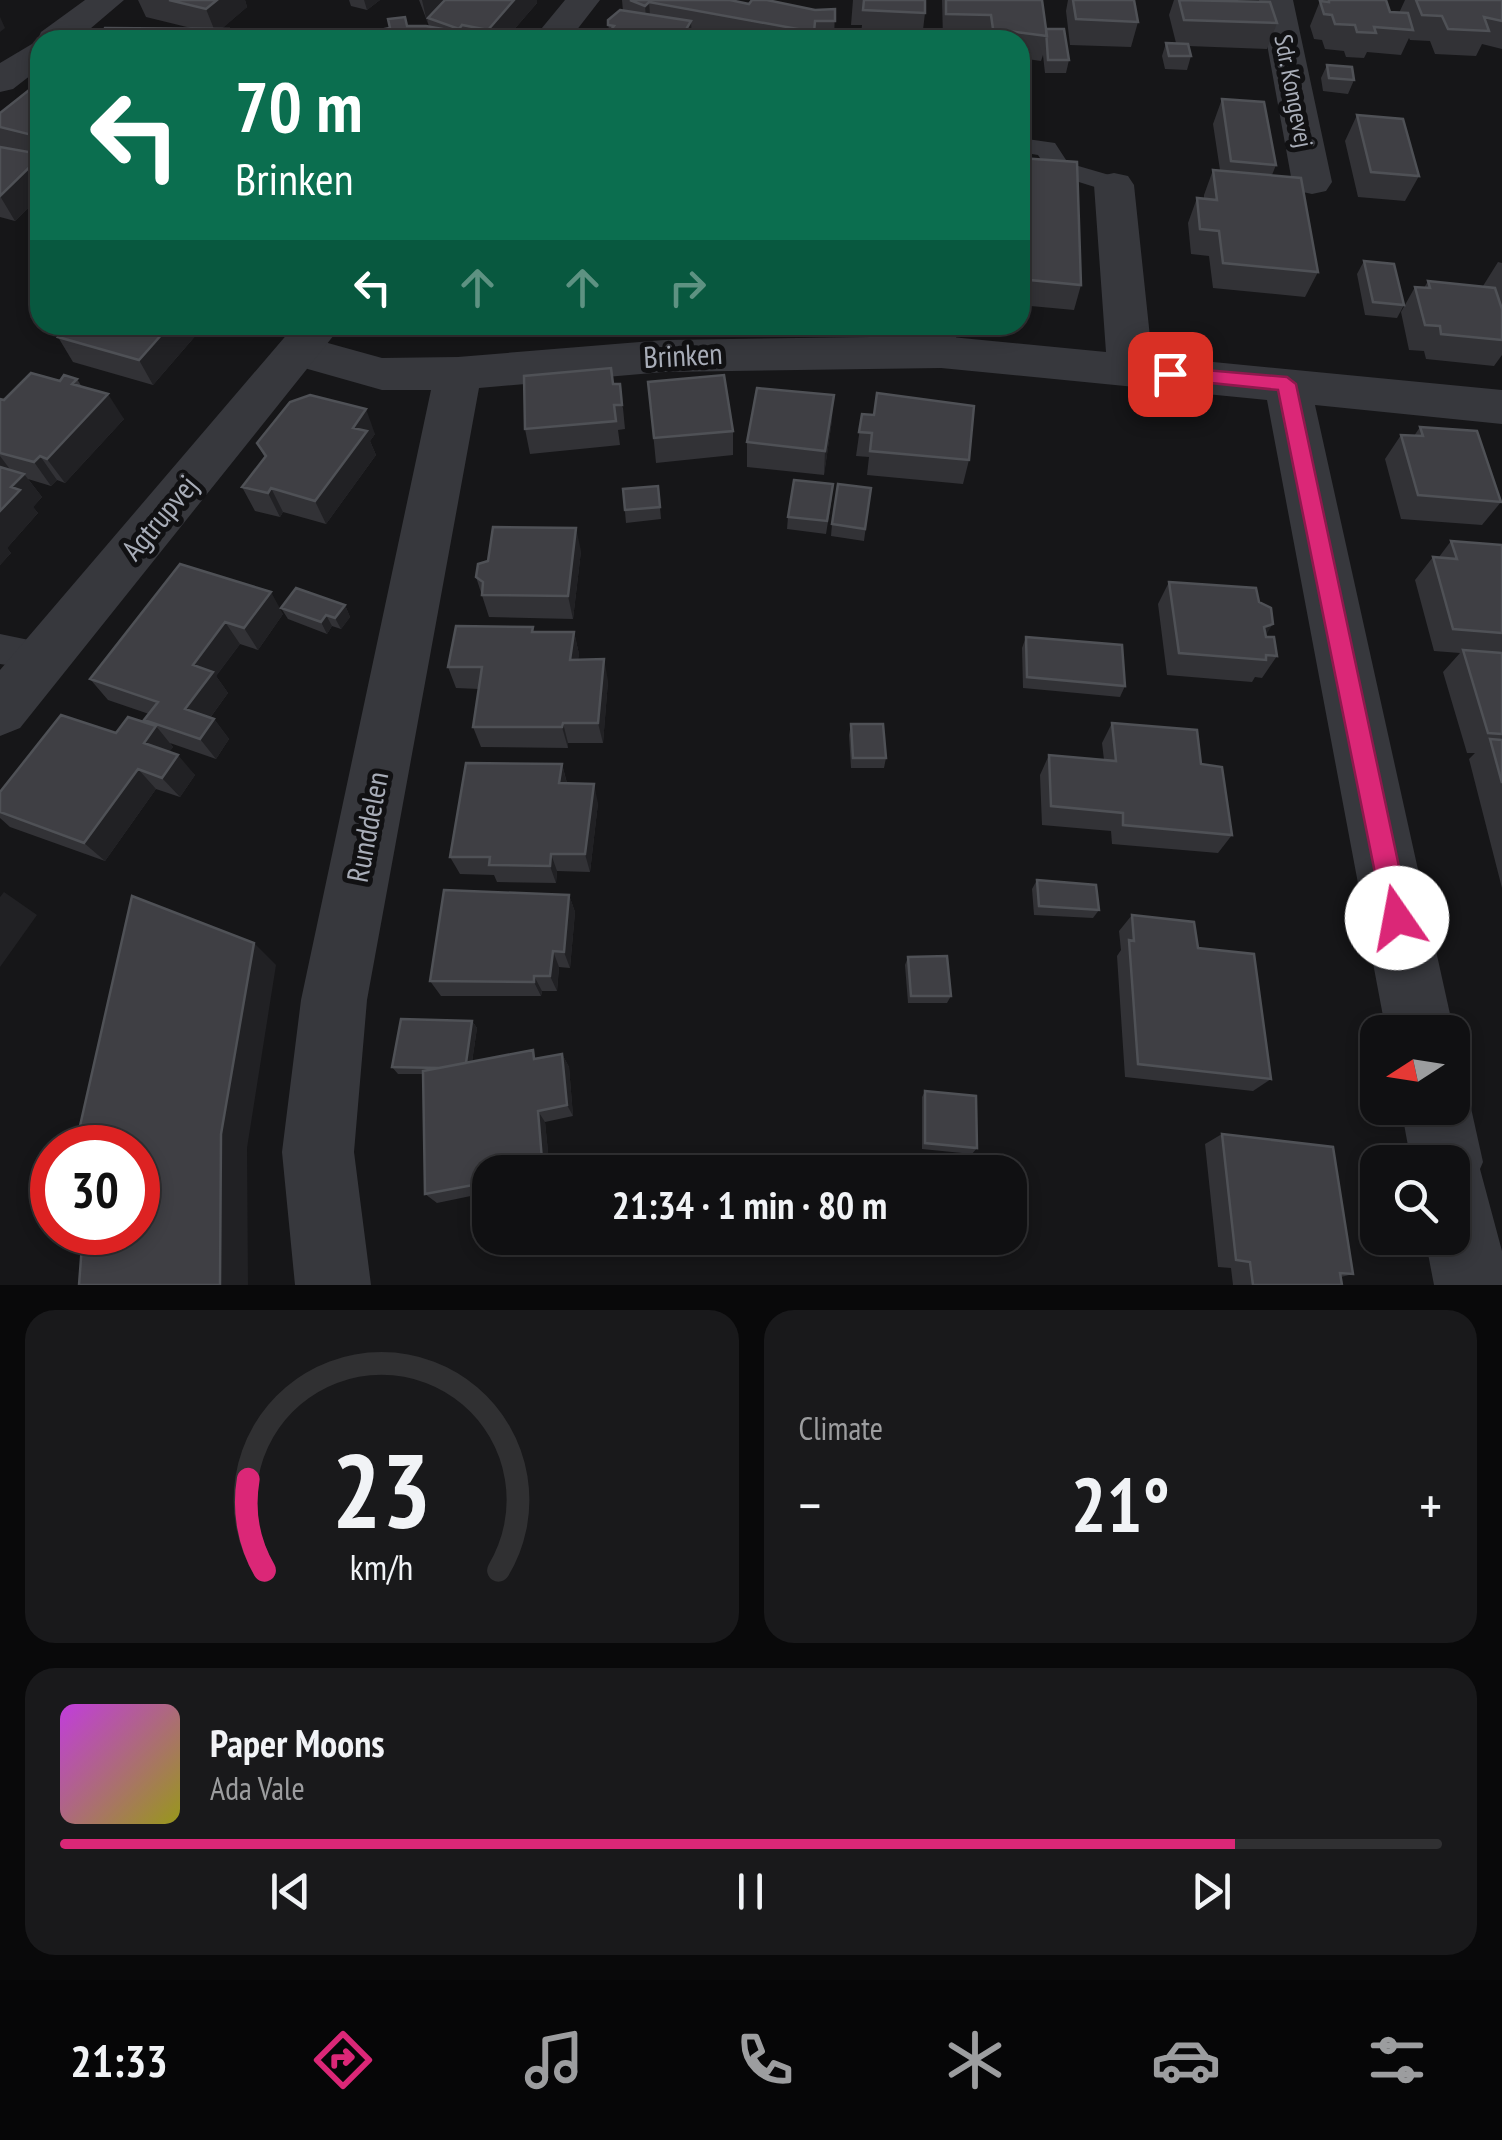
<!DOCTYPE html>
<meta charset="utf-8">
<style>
body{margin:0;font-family:"PT Sans Narrow",sans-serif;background:#19191b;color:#f1f3f6;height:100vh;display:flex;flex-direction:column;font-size:38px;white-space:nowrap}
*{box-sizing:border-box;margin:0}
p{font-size:32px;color:#9c9d9f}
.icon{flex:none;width:55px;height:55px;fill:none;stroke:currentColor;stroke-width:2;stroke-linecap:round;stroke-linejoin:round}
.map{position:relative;height:1285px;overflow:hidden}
.details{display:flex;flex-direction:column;gap:25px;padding:25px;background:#09090a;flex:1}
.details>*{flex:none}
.guide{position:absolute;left:30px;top:30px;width:1000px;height:305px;border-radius:30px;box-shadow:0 5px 15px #0003,0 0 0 2px #303032;background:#0b6e4f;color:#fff;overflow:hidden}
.needle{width:65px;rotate:258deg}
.tools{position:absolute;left:1360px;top:1015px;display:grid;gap:20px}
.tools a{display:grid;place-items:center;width:110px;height:110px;border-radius:20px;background:#101012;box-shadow:0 5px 15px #0003,0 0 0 2px #303032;font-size:50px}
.speed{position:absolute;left:30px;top:1125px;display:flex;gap:20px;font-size:50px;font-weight:700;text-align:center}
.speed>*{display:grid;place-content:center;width:130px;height:130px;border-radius:50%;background:#101012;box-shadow:0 5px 15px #0003,0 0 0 2px #303032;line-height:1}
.speed .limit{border:15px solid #d22;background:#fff;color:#111}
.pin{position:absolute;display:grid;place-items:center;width:85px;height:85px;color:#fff;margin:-42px;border-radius:20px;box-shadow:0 5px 15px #0006}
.me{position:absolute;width:110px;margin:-55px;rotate:348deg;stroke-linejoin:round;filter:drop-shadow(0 0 8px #0008)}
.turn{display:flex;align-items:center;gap:35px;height:210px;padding:0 40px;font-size:45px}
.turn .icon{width:130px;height:130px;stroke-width:2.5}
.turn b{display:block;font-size:70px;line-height:85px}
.lanes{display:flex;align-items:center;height:95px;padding:0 40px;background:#0003;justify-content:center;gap:50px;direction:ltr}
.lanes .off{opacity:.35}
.big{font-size:75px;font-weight:800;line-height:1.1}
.details .widget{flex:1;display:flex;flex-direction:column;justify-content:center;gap:15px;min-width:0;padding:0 35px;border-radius:30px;background:#19191b}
.details .dial{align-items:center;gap:0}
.dial svg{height:260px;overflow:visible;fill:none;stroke:#303032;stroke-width:7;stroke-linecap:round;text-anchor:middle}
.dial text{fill:#f1f3f6;stroke:none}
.song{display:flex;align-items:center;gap:30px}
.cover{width:120px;height:120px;border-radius:15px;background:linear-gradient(135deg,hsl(290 70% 55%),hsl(60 70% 35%))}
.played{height:10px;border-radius:5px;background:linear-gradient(90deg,#db2777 85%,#303032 85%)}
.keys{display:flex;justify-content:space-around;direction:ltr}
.heat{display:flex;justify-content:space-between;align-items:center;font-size:55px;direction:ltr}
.details .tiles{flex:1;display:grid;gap:25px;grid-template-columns:1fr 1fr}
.widget:last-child{grid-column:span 2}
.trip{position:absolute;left:472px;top:1155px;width:555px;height:100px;border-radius:30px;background:#101012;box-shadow:0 5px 15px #0003,0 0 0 2px #303032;font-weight:800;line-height:100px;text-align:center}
.menu{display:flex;height:160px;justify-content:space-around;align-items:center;background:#060607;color:#9c9d9f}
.menu .icon{width:70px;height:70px}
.menu .on{color:#db2777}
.menu b{font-size:45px;color:#f1f3f6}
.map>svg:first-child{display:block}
</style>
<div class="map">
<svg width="1502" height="1285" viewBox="0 0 1502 1285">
<rect width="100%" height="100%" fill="#161618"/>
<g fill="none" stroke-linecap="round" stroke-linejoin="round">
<path fill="#37383d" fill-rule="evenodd" d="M1020 138 1055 143 1068 163 1123 179 1127 185 1114 193 1050 173 1038 155 1020 152Z
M928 325H956V352L951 359H931L926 352Z
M0 634 58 646 64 656 58 666 46 671 0 664Z"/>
<path fill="#37383d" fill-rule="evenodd" d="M85 0H124L77 40H40V68L13 89 0 92V63L37 41 41 32Z
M1259 0H1293L1332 182 1326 191 1312 194 1298 191 1292 182Z
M1114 173 1128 176 1134 185 1152 356 1502 390V424L1315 405 1454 1032 1452 1035 1386 1032 1267 400 941 368 664 372 479 388 367 1000 354 1152 371 1285H295L282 1152 301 1000 431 390H382L283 362 276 351 283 340 299 335 382 358 458 357 664 340 941 336 1106 352 1094 185 1100 176Z
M1452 1080 1461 1083 1471 1108 1483 1162 1480 1169 1502 1251V1285H1434L1425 1238H1452V1162H1411L1401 1108H1452Z"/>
<path fill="#37383d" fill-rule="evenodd" d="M565 0H600L569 40H532Z
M295 325H342L20 728 0 736V670Z"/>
</g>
<path fill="#323236" d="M138 0H245L247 7 221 29H195L146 17Z
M349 0H380L367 10 351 6Z
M419 0H537V3L505 40H366L390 28 407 26H429Z
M622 0H730L749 4 815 10 835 9 834 40H722L692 34V40H604L609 32 608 20 623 11Z
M853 0H925V13L922 38 861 35 862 25H851Z
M942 0H1042L1046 29 1069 60 1066 73H1045L1043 55 1041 61 1020 58V40L943 39Z
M1068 0H1134L1138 22 1131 47 1070 45 1066 11Z
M1174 0H1236L1277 23 1267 49 1188 46 1191 56 1187 70 1165 69 1162 56 1166 43H1176L1169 15Z
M1324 0H1386L1390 12 1399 13 1405 0H1502V49L1482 44 1476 56 1435 54 1430 41 1410 40 1409 38 1401 55 1367 52 1364 58 1346 57 1344 51 1325 49 1322 40 1314 39 1310 26 1320 1Z
M1327 65 1354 80 1348 94 1323 91 1321 78Z
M40 84V196L15 221 0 217V113Z
M1222 99 1276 165 1272 175 1318 272 1305 297 1213 288 1209 256 1191 254 1188 223 1197 198 1204 199V195L1213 170H1220L1213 124Z
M1357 115 1419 176 1405 201 1358 197 1345 141Z
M1020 158 1081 285 1074 310 1020 305Z
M1364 261 1404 305 1397 318 1365 315 1357 274Z
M1498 262 1502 263V355L1494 366 1426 359 1424 351 1409 350 1401 312 1415 287 1424 288 1428 281 1483 286Z
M462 325H566L493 333Z
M203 327 153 385 73 362 58 337Z
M77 379 82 387 124 419 65 483 57 480 51 486 28 479 42 497 33 507 38 513 7 548 11 553 0 565V399L4 400 60 381Z
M648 382 733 431V455L656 463Z
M613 384 623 408 625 429 618 430 620 445 530 454 525 429Z
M862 414 969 460 963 484 867 475 869 457 856 456Z
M832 420 824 475 747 467V442Z
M1420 427 1501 502 1482 525 1401 519 1385 459 1401 435 1414 436Z
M375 434 370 441 376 455 326 524 283 512 280 517 255 511 242 487 265 458 257 443Z
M658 486 661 519 626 523 623 489Z
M871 488 864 541 831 536 832 524Z
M832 497 826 534 787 529 788 517Z
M1451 541 1502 545V888L1469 759 1475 753H1467L1443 672 1460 653 1434 651 1415 580 1433 557H1439Z
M581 551 573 619 489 617 476 577 488 561Z
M180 564 283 614 258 650 240 644 216 676 228 693 210 718 214 719 229 739 216 759 170 743 173 747 169 752 195 775 180 797 156 789 105 861 10 827 0 818V792L116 733 147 724 144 720 149 714 108 700 90 679Z
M1169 582 1266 636 1277 656 1262 678 1255 677 1252 682 1167 675 1158 604Z
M345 605 350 617 341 629 332 626 327 634 288 619 281 608Z
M534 632H574L579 654 578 659 608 681 603 743H568V748L481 747 473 727 479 689 456 688 448 667Z
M1026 637 1125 686 1120 697 1023 688 1022 648Z
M1112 723 1201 764 1232 835 1218 853 1112 844 1111 831 1042 825 1040 775 1049 755 1104 760 1102 743Z
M851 724 886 758 884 768H851L849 735Z
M562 764 567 783 598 803 590 872 557 871 556 883 497 882 494 875 460 874 450 857Z
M1037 880 1099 910 1093 918 1034 915 1032 889Z
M569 895 575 912 570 968 559 967 557 991H542L541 996H441L430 981Z
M1132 915 1198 948 1271 1079 1253 1091 1125 1077 1117 956 1121 950 1119 931Z
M908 957 951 996 947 1003H908L905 965Z
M472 1021 477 1028 472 1062 538 1058 562 1054 569 1067 573 1116 545 1122 550 1172H490V1192L437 1203 425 1194 423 1074H398L392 1067Z
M925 1091 977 1148 972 1154 922 1149V1097Z
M1222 1134 1353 1274 1341 1277 1342 1285H1233L1231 1268 1218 1267 1205 1144Z"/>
<path fill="#212124" d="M217 0H245L247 7 216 34 206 9Z
M364 0H380L367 10Z
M422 0H453L428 18 427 22Z
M514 0H537V3L505 40H490L488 30Z
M649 2 651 27 647 31 645 6Z
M0 17 5 28 0 32Z
M691 21 692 40H680Z
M228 29 232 40H222Z
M418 34 419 40H372Z
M40 157V196L15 221 0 196Z
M170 325H202L203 327 153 385 139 360Z
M108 394 124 419 65 483 47 459Z
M834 395 832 420 824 475 825 451Z
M366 409 375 434 370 441 376 455 326 524 315 501 353 428Z
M0 456 15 476 0 474Z
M40 456 57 480 51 486 34 462Z
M24 474 42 497 33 507 38 513 7 548 11 553 0 565V511L11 487Z
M271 488 283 512 280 517 268 493Z
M576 528 581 551 573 619 568 596Z
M271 592 283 614 258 650 244 628Z
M345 605 350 617 341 629 335 618Z
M326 615 332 626 327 634 321 622Z
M225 622 240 644 216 676 228 693 201 730 185 709 193 665Z
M1273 624 1259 646 1264 627Z
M574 632 579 654 575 681 570 660Z
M604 659 608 681 603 743 598 723Z
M214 719 229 739 216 759 200 739Z
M563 723 568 743V748L562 727Z
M156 726 173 747 161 763 144 743Z
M178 755 195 775 180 797 162 778Z
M562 764 567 784 559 783Z
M138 769 156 789 105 861 84 843Z
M594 784 598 803 590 872 585 854Z
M551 854 557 871 556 883 550 866Z
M4 892 37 915 0 967V897Z
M569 895 575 912 570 968 564 952Z
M254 943 276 965 247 1148 248 1285H220L221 1134Z
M553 951 559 967 557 991 550 976Z
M534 976 542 991 541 996 534 982Z
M472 1021 477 1028 470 1075 465 1068Z
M562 1054 569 1067 573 1116 567 1105Z
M538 1111 545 1122 550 1172H543Z"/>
<path fill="#3f3f44" stroke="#4f5156" stroke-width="2.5" d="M169 0H217L206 9Z
M445 0H514L488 30 462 25 459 29 428 18Z
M630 0H730L749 4 752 0H767L815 10 835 9V21H815L814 32 649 2 645 6Z
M864 0H925V13L863 10Z
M946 0H1042L1047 36 993 29 991 15 946 14Z
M1073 0H1134L1138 22 1076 19Z
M1179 0 1270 2 1277 23 1184 20Z
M1329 0H1386L1390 12 1408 13 1413 30 1374 27 1376 33 1357 32 1355 25 1335 24 1332 15 1324 14 1320 1 1329 2Z
M1416 0H1502V21L1484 17 1489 31 1448 29 1442 16 1422 15Z
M620 10 691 21 680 40 604 39 614 26 608 25V20Z
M405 17 407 26H426L481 36 477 40H412L418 34 366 40 364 33 390 28 388 19Z
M105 28 228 29 222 40H98Z
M1046 29H1064L1069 60H1048Z
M1166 43 1188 44 1191 56H1169Z
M1327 65 1352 67 1354 80 1329 78Z
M38 83 40 84V137L0 127V113Z
M1222 99 1264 102 1276 165 1231 161Z
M1357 115 1403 119 1419 176 1371 172Z
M0 147 40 154V157L0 196Z
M1020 158 1077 162 1081 285 1020 279Z
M1213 170 1301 178 1318 272 1223 263 1219 231 1200 229 1197 198 1217 200Z
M1364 261 1394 264 1404 305 1373 302Z
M1428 281 1495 288 1502 309V340L1441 334 1440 326 1425 325 1415 287 1430 288Z
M69 325H170L139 360 58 337Z
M611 368 613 384H620L622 405H614L616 421 525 429 524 376Z
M31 373 60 381 64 375 77 379 72 384 108 394 47 459 40 456 34 462 0 453V399L4 400Z
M724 375 733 431 654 438 648 382Z
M757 388 834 395 825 451 747 442Z
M877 393 974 406 969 460 870 451 872 433 859 432 862 414 874 415Z
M310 395 366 409 353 428 367 431 315 501 271 488 268 493 242 487 266 456 257 443 290 402Z
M1420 427 1477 431 1501 502 1418 495 1401 435 1423 436Z
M0 467 24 474 11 487 20 490 0 511Z
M794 480 833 484 827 521 788 517Z
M838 484 871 488 865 529 832 524Z
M658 486 660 507 625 510 623 489Z
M493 527 576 528 568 596 482 595 483 582 476 577 478 564 488 561Z
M1451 541 1502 545V633L1453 629 1433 557 1457 559Z
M180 564 271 592 244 628 225 622 193 665 213 672 185 709 214 719 200 739 144 720 158 702 90 679Z
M1169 582 1256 588 1259 602 1271 608 1273 624 1264 627 1266 637H1274L1277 656 1266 655V660L1179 653Z
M296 588 345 605 335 618 326 615 321 622 281 608Z
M456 626 533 627 532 632H574L570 660 604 659 598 723H563L562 727H473L482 667H448Z
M1026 637 1122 645 1125 686 1027 677Z
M1463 650 1502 653V734L1488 733Z
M61 715 116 733 128 717 156 726 144 743 178 755 162 778 138 769 84 843 0 812V792Z
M1112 723 1197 730 1201 764 1222 767 1232 835 1123 825V813L1051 806 1049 755 1116 761Z
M851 724H883L886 758H853Z
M1490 739 1502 740V783Z
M466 763 562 764 559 783 594 784 585 854H551L550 866 489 865 490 857H450Z
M1037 880 1096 885 1099 910 1039 906Z
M444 890 569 895 564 952 553 951 550 976H534V982L430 981Z
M132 896 254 943 221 1134 220 1285H79L83 1232H138V1148H75Z
M1132 915 1194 922 1198 948 1254 954 1271 1079 1138 1064 1129 940 1134 941Z
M947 956 951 996H911L908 957Z
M401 1019 472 1021 466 1063 439 1068 392 1067Z
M533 1050 534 1059 562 1054 567 1105 538 1111 543 1172H490V1192L489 1182 425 1194 423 1071Z
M925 1091 976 1096 977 1148 925 1143Z
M1222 1134 1333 1147 1353 1274 1340 1273 1342 1285H1253L1250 1262 1236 1260Z"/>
<path fill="#db2777" stroke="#8e194d" stroke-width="2.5" d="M1170 367 1287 377 1296 384 1410 918 1406 927 1397 931 1387 927 1384 918 1278 390 1163 378 1160 374Z"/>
<g text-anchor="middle" stroke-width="10" stroke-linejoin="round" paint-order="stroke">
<g font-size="25" fill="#a8adb8" stroke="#111113">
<text transform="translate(1294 91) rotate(79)" y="9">Sdr. Kongevej</text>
</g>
<g font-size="30" fill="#a8adb8" stroke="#111113">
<text transform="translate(683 356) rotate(-3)" y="10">Brinken</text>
<text transform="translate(160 518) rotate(-50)" y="10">Agtrupvej</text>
<text transform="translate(368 827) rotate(-79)" y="10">Runddelen</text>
</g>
</g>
</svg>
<div class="tools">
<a><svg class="needle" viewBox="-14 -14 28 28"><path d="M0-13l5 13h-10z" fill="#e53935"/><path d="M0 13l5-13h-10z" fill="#9c9d9f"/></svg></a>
<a><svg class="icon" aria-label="search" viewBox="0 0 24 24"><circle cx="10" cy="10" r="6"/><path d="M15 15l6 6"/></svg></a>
</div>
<div class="speed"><div class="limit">30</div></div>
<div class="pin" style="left:1170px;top:374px;background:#d93025"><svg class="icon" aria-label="arrive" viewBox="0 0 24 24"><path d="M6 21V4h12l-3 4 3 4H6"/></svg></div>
<svg class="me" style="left:1397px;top:918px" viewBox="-20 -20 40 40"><circle r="19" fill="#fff"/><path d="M0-13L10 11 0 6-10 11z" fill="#db2777"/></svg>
<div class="trip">21:34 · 1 min · 80 m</div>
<div class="guide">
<div class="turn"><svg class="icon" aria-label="left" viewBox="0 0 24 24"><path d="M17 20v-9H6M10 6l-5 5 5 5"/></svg><div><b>70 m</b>Brinken</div></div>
<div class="lanes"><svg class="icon" aria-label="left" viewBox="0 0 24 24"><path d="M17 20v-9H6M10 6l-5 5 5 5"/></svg><svg class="icon off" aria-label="ahead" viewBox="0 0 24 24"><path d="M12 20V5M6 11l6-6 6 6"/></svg><svg class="icon off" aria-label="ahead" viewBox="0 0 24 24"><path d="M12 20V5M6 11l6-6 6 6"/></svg><svg class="icon off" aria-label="right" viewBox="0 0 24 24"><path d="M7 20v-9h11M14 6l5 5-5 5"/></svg></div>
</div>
</div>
<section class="details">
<div class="tiles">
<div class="widget dial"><svg viewBox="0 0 100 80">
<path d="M14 69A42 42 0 1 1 86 69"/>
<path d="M14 69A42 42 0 0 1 9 41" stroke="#db2777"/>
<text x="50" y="56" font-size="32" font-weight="700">23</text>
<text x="50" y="72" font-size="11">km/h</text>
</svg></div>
<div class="widget"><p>Climate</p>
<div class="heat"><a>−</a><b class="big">21°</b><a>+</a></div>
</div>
<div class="widget">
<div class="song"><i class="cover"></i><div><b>Paper Moons</b><p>Ada Vale</p></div></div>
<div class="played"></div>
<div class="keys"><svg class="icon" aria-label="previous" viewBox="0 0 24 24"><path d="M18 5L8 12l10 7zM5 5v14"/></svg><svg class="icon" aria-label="pause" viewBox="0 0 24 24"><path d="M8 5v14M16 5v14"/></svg><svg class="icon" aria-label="next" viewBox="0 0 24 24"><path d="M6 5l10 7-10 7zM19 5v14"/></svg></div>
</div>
</div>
</section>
<nav class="menu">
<b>21:33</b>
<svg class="icon on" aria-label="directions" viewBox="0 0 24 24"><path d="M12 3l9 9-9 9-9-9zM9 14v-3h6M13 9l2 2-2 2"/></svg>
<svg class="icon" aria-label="music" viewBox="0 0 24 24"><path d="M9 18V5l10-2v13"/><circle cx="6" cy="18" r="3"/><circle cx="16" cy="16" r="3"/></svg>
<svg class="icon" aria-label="phone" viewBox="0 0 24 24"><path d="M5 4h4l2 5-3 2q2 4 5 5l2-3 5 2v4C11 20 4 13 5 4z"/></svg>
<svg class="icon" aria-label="climate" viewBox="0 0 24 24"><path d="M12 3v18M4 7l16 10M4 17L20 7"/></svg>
<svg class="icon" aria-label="car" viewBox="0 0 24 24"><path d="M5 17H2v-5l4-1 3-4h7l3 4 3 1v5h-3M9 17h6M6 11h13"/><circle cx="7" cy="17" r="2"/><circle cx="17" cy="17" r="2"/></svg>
<svg class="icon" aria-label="filters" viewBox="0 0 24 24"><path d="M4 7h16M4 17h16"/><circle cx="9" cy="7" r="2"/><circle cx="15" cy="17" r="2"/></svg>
</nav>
